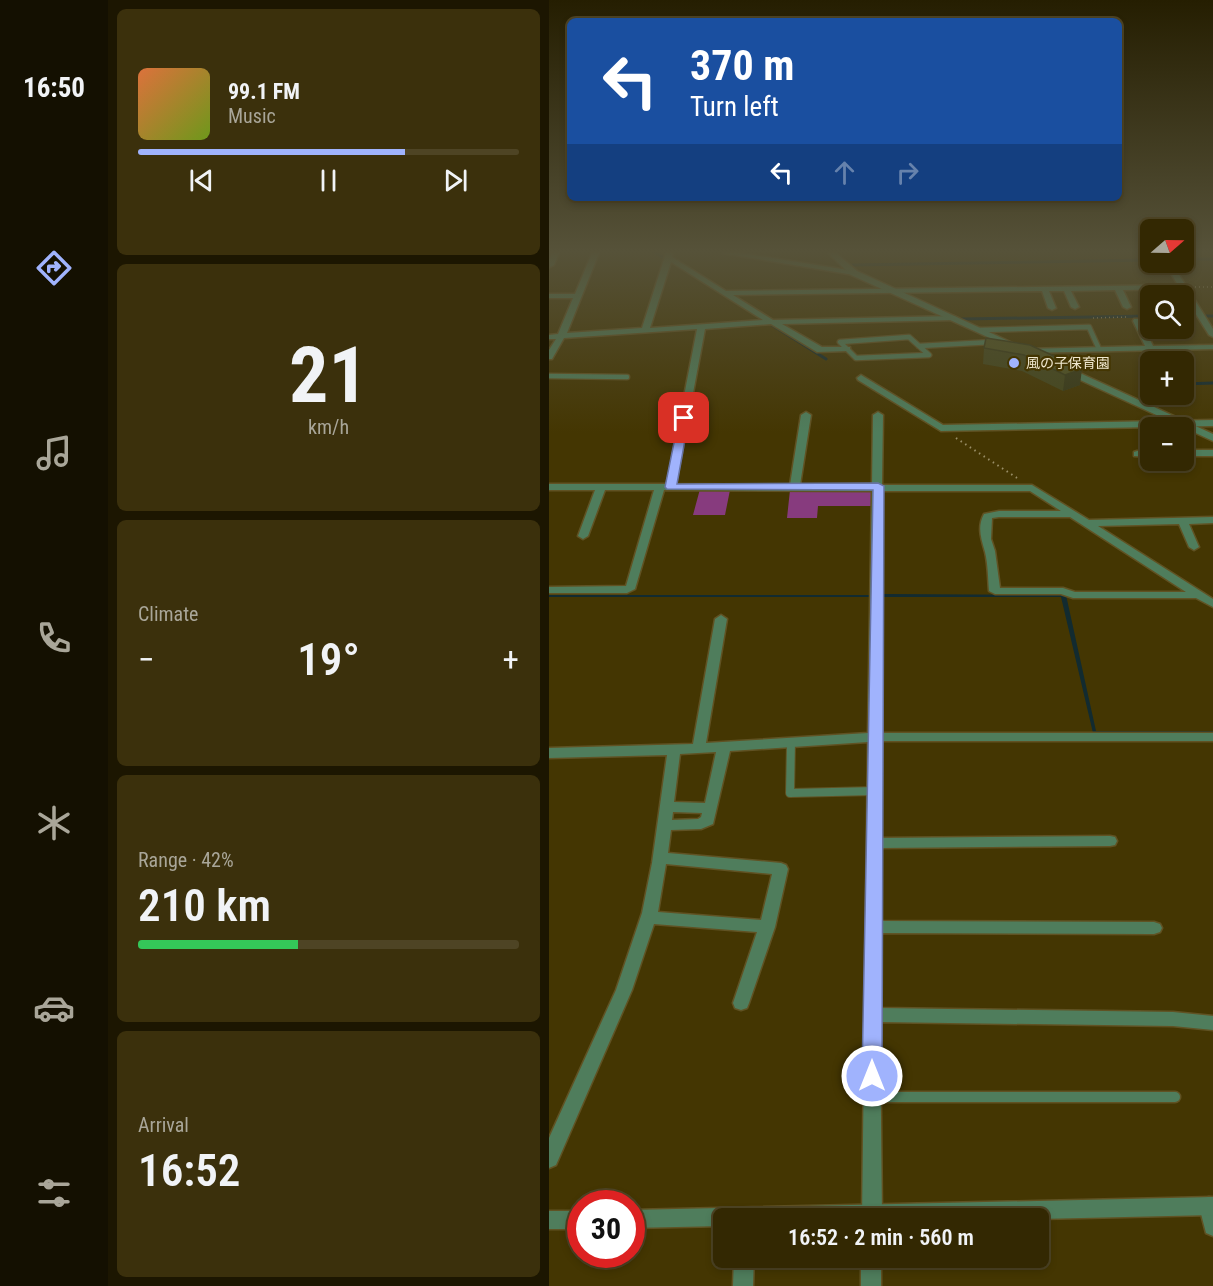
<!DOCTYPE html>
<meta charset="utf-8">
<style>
body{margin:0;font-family:"Roboto Condensed","Noto Sans JP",sans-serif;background:#3b300c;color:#f1f3f6;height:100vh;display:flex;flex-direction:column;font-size:22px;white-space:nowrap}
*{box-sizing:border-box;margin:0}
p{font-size:20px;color:#a9a699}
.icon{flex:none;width:33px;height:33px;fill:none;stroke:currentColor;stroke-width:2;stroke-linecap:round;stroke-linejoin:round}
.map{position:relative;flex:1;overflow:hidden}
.side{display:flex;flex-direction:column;gap:9px;padding:9px;background:#1c1601;width:441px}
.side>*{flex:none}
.hud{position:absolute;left:18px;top:18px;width:555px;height:183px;border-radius:9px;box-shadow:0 3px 9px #0003,0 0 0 2px #4e4424;background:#1a4fa0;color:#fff;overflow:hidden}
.needle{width:39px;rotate:70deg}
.fabs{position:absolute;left:591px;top:219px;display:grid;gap:12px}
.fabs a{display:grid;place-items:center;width:54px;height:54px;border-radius:9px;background:#332802;box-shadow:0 3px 9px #0003,0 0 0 2px #4e4424;font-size:30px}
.speed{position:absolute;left:18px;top:1190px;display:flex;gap:12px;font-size:30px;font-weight:700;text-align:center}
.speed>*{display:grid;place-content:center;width:78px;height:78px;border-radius:50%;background:#332802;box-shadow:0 3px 9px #0003,0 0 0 2px #4e4424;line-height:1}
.speed .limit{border:9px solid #d22;background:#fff;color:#111}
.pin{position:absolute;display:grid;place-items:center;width:51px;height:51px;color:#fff;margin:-26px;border-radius:12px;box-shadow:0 3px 9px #0006}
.me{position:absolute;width:66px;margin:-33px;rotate:0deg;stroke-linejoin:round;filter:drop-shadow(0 0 4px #0008)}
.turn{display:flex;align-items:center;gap:21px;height:126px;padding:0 24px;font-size:27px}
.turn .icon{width:78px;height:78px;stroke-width:2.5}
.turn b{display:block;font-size:42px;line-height:51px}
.lanes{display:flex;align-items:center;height:57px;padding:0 24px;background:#0003;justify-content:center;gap:30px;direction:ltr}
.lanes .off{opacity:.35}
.big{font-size:45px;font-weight:600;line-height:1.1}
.side .tile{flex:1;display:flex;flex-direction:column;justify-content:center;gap:9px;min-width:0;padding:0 21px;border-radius:9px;background:#3b300c}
.side .dial{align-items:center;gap:0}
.dial b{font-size:78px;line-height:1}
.song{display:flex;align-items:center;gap:18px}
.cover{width:72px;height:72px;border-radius:9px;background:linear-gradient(135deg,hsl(20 70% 55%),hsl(80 70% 35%))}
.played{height:6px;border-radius:3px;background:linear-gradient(90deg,#a0b3fd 70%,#4e4424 70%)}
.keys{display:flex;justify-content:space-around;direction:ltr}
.heat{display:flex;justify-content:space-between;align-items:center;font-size:33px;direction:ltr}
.charge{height:9px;border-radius:4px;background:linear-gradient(90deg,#34c759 42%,#4e4424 0)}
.trip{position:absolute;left:164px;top:1208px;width:336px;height:60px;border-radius:9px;background:#332802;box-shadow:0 3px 9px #0003,0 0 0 2px #4e4424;font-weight:600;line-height:60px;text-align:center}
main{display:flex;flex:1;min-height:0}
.tab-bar{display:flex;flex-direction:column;width:108px;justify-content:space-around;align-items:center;background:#141001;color:#a9a699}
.tab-bar .icon{width:42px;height:42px}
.tab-bar .current{color:#a0b3fd}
.tab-bar b{font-size:27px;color:#f1f3f6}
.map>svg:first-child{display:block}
</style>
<main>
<nav class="tab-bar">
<b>16:50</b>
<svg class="icon current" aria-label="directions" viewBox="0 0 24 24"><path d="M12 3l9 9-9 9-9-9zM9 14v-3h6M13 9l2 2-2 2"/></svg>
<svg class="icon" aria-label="music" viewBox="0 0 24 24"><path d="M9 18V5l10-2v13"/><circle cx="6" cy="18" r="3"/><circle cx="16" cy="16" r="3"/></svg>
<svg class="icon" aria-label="phone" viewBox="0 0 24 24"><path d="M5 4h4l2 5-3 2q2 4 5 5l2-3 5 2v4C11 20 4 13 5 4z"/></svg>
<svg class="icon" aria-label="climate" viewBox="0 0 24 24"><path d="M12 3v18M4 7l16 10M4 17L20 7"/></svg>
<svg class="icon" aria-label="car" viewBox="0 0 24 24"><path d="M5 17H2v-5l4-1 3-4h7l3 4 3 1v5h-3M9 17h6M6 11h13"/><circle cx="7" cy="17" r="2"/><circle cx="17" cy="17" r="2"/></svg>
<svg class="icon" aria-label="filters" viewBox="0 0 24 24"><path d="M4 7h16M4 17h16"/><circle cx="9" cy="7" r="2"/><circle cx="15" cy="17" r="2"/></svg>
</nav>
<section class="side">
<div class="tile">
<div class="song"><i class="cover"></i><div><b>99.1 FM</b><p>Music</p></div></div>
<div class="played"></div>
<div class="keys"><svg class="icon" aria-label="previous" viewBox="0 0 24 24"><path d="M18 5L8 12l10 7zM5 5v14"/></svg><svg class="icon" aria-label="pause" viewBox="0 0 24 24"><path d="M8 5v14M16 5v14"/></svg><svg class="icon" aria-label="next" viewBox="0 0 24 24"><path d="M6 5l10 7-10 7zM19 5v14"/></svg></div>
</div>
<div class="tile dial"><b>21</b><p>km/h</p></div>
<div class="tile"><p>Climate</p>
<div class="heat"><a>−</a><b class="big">19°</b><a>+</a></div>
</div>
<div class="tile"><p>Range · 42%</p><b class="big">210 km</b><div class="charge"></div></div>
<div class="tile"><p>Arrival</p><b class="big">16:52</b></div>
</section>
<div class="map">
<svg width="664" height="1286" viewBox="0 0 664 1286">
<rect width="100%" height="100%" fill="#443602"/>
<path fill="#873b7e" d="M151 489 181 490 176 515H144Z
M241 490H324V506H269L268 518H238Z"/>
<path fill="#122b30" d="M334 594 517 595 547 731H664V734L544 733 512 597H335Z
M0 595H323V597H0Z"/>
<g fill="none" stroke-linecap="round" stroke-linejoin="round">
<path stroke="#122b30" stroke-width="3" d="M107 253 115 258
M650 259H664
M303 265 602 260
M634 315H646
M656 316H664
M413 319 602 316
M223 325 277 359
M634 384 664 383"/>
<g stroke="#605223" stroke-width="7">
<path id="service-far2" d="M430 330 540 327 550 349
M360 337 380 355 307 358 291 342Z
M370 346 443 342
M0 376 78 377"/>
</g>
<g stroke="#605223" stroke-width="10">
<path id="service-far1" d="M242 742 241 793 326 791"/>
</g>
<g stroke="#605223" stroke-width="13">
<path id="service" d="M323 1097H626"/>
</g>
<g stroke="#605223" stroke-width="3">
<path id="minor" d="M3 253H10L5 265 1 267 0 260Z
M43 253H50L18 333 93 328 117 253H124L123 257 177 291 629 285 615 262H622L664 329V337L660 335 631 289 574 290 582 307 578 309 574 307 566 290 522 291 530 307 526 309 522 307 515 291H500L507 308 503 310 499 308 493 291 184 295 224 320 405 316 409 318 405 320 233 324 273 347H301V351H298L268 352 222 324 156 329 127 484 241 485 252 415 257 412 262 415 251 485H323L324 415 329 412 334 415 333 485H483L540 520 664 517V523L640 524 650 547 645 550 640 547 630 524 549 526 664 599V607L647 598H524L512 594H446L440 591C439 579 439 564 436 552 432 538 428 527 435 514L450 511H512L481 491H333L332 733H664V741H332L331 838 561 836 566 837 568 841 566 845 561 846 331 848V921L605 922 611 924 613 928 611 932 605 934 331 933V1008L624 1012 664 1016V1030L624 1026 331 1022 333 1218H313L319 742 181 751 164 824 152 829 122 830 119 853 232 863 237 865 239 869 226 927 200 1003 198 1008 192 1010 186 1008 184 1003 208 932 105 924 83 990 7 1165 0 1168V1138L67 990 93 913 103 863 118 755 0 758V748L144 744 166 619 172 615 178 619 157 743 319 733 323 491 115 490 86 589 78 593H0V587L77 586 105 490H56L39 536 34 539 29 536 46 490H0V484H118L148 329 15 338 3 359H0V350L7 339H0V335L9 334 24 298H0V294H26ZM122 262 214 320 101 328ZM450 517H521L637 592H526L514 588H451L446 551 442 539 443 518ZM167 752 156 803 125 802 131 754ZM124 812 153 813 152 817 149 819 123 820ZM117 864 223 874 212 920 109 912Z
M173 253H192L305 271 309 273 305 275Z
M585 319H591L604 346 664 345V349L476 353 472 351 476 349 596 346 584 321Z
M312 375 394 425 664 420V426L392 431 309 380 308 378Z
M634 450H664V456H634Z
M588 451H602V457L585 456V452Z
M660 1197 664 1198V1236L657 1233 650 1206 653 1199Z
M185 1257H205L204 1286H184Z
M312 1257H332V1286H312Z"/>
</g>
<g stroke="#605223" stroke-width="3">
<path id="tertiary" d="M279 253H287L308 271 472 347 465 349 302 275Z
M516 369H522L664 434V441L516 373Z
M664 1197V1215L489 1219 174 1218V1226L82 1228V1210Z
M0 1211H32V1229H0Z"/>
</g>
<path stroke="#9a8f68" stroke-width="1.5" stroke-dasharray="1 3" stroke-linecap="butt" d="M646 287H664
M544 318 578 317"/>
<path stroke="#9a8f68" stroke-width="2" stroke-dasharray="1.5 4" stroke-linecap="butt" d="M407 438 468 478"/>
<use href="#service-far2" stroke="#4f7d5c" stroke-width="4.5"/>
<use href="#service-far1" stroke="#4f7d5c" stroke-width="8"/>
<use href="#service" stroke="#4f7d5c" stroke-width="10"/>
<use href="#minor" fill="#4f7d5c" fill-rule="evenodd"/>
<use href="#tertiary" fill="#4f7d5c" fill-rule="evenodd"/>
</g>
<path fill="#43461d" d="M481 345 531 385 514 391 473 371 434 364 435 348Z"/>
<path fill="#373918" d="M533 369 531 385 514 391 516 375Z"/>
<path fill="#4e5122" stroke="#373918" stroke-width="1.5" d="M437 338 481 345 533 369 516 375 475 355 435 348Z"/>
<linearGradient id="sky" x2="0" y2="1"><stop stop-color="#251e01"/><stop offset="0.58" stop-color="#565239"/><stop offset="1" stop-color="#565239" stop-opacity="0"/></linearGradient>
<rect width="664" height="433" fill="url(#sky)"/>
<path fill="#a0b3fd" stroke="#6874a4" stroke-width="1.5" d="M135 415 140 418 128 484 329 483 335 486 333 1076 330 1083 323 1085 316 1083 313 1076 324 490 118 489 116 487 130 418Z"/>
<circle fill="#a0b3fd" stroke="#443602" stroke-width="2" cx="465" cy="363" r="6"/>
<g text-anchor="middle" stroke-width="4.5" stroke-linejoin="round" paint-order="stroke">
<g font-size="14" fill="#f0e8cf" stroke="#443602" text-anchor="start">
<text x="477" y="368">風の子保育園</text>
</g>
</g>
</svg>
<div class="fabs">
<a><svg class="needle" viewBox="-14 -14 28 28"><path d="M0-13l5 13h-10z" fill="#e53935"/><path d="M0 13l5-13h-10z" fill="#a9a699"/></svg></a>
<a><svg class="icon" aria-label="search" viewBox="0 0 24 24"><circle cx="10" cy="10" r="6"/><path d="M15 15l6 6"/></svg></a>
<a>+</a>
<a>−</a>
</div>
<div class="speed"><div class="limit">30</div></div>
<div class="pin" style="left:135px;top:418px;background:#d93025"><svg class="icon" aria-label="arrive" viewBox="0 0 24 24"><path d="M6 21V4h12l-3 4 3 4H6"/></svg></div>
<svg class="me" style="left:323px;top:1076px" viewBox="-20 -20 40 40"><circle r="17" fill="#a0b3fd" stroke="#fff" stroke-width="3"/><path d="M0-11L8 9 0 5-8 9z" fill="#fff"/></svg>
<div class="trip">16:52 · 2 min · 560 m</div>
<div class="hud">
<div class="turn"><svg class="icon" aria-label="left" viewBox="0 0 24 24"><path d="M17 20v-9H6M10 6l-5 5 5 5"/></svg><div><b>370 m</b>Turn left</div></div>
<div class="lanes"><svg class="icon" aria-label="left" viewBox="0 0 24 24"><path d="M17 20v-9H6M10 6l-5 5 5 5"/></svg><svg class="icon off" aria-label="ahead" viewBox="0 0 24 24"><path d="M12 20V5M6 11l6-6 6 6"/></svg><svg class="icon off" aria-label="right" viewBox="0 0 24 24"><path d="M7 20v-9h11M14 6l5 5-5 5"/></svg></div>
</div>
</div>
</main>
